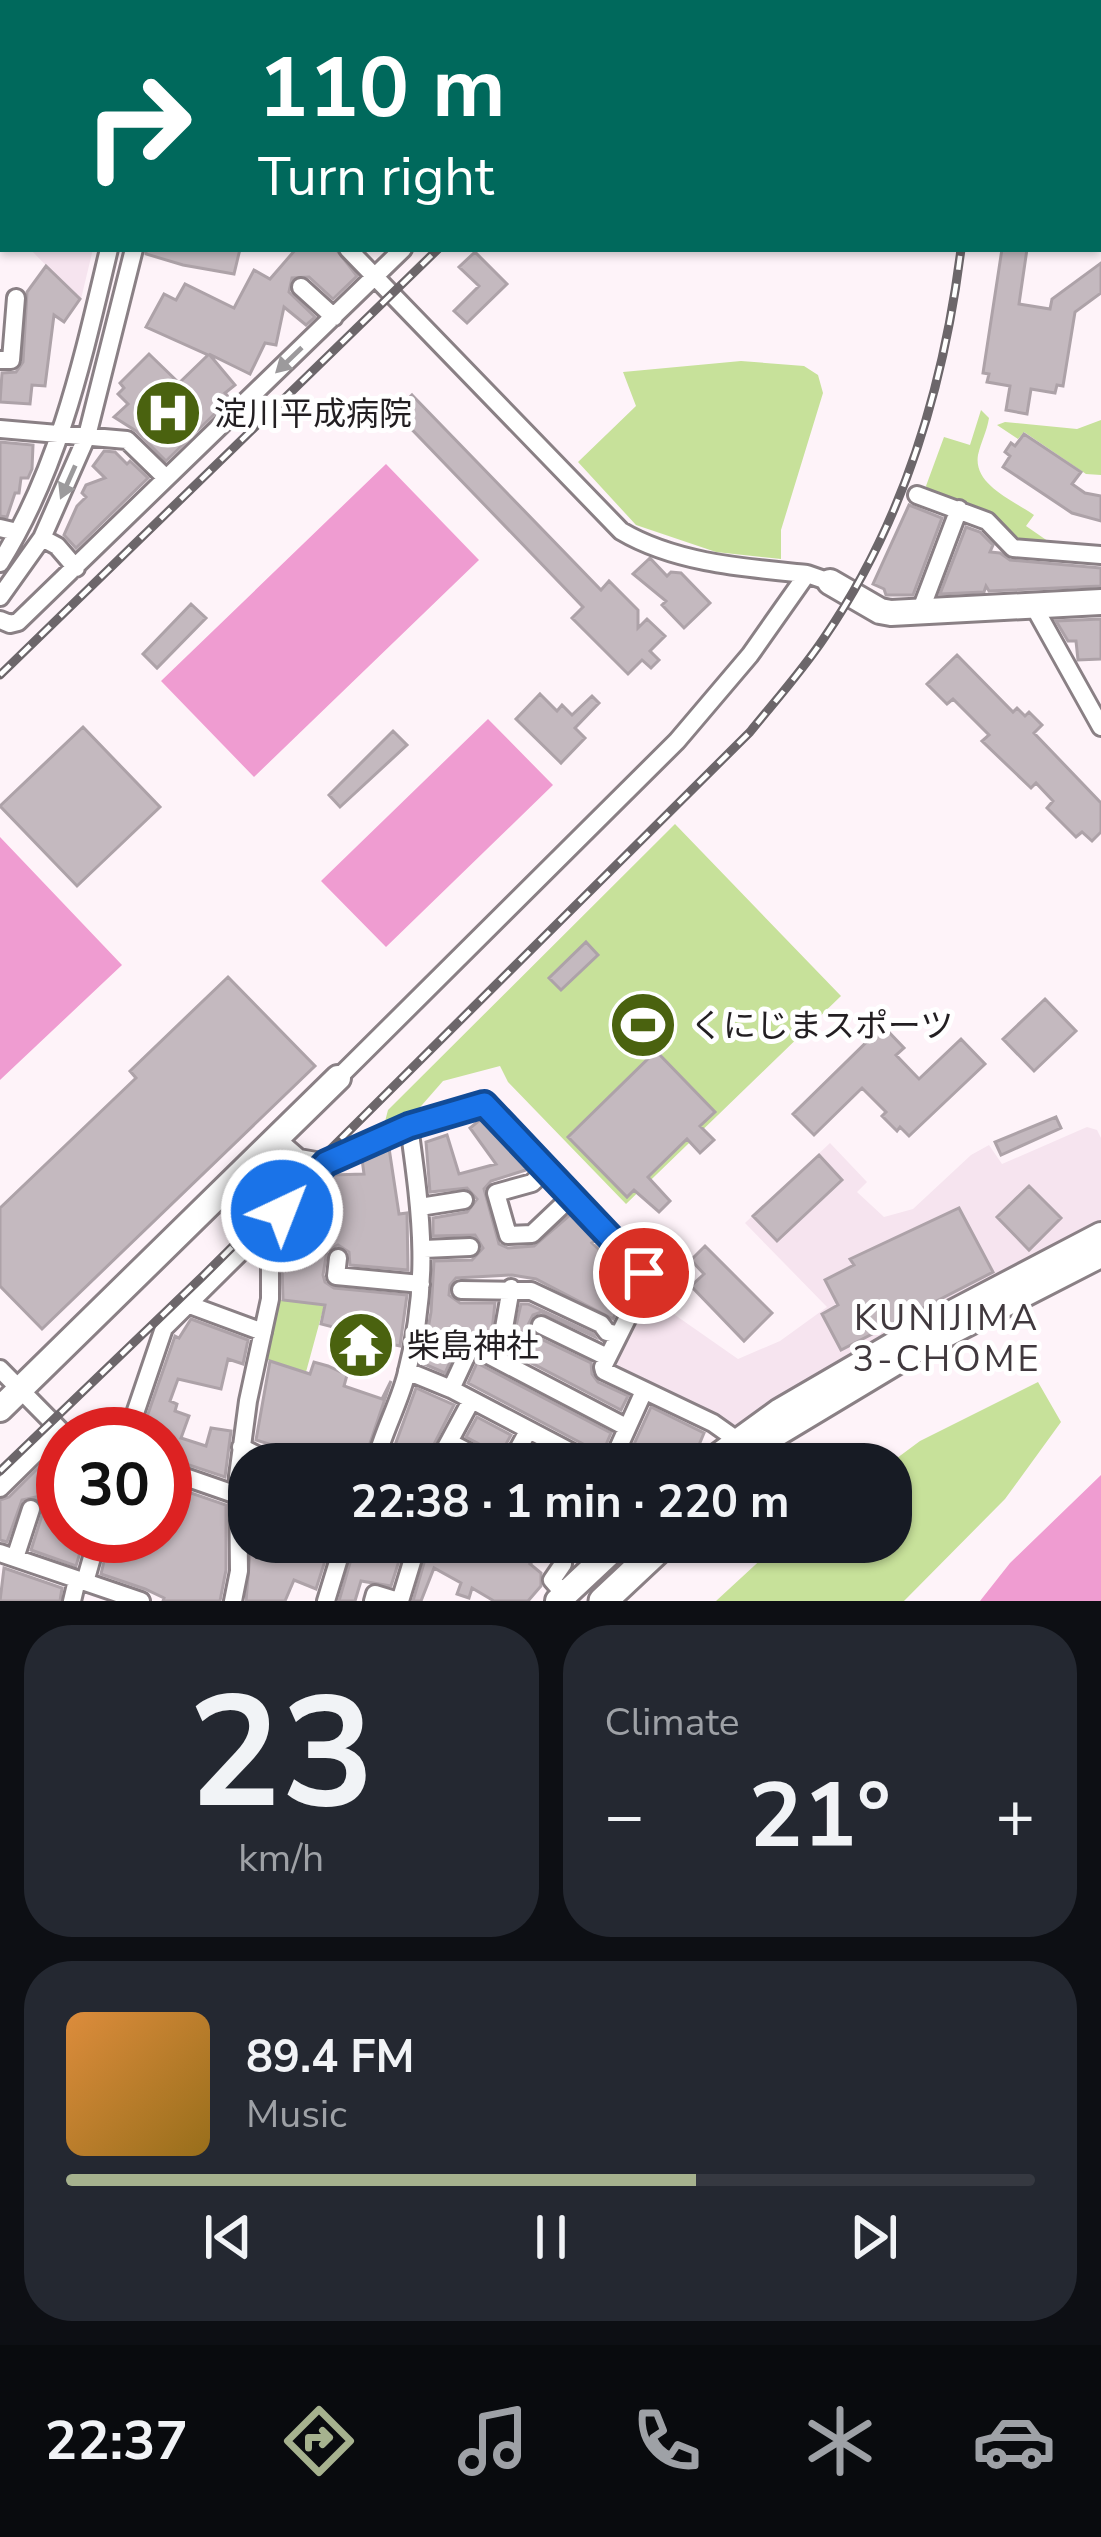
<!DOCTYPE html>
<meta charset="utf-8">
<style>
body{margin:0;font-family:"Nunito Sans","Noto Sans JP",sans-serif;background:#242831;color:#f1f3f6;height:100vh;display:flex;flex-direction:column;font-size:45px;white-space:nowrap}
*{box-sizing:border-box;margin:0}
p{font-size:39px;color:#9ea1a6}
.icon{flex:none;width:66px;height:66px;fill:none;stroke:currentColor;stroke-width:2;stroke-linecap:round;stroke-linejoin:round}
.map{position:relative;height:1601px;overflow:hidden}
.details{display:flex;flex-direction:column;gap:24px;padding:24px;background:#0d0f14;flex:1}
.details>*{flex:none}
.top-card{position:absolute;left:0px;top:0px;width:1101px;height:252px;box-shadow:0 3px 9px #0004;background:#00695c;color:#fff;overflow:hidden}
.speed{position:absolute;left:36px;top:1407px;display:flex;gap:24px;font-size:60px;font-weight:700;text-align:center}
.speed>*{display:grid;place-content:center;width:156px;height:156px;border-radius:50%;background:#171b24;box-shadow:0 3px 9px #0004;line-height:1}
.speed .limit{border:18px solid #d22;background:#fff;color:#111}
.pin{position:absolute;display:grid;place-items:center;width:102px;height:102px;color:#fff;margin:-51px;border:6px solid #fff;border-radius:50%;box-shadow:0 3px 12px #0007}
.me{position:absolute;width:132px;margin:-66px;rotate:43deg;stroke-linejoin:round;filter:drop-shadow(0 0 9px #0008)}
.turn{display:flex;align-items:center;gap:42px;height:252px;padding:0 60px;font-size:54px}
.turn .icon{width:156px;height:156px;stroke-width:2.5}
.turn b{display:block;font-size:84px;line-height:102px}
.big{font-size:90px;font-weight:700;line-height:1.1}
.details .widget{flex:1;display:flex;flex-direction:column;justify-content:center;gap:18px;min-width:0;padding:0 42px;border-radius:48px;background:#242831}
.details .dial{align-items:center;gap:0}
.dial b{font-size:156px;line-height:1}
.song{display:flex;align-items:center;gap:36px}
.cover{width:144px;height:144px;border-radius:18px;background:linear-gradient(135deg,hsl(30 70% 55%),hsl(40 70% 35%))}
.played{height:12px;border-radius:6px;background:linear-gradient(90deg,#a6b28e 65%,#363941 65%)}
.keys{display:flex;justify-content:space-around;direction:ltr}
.heat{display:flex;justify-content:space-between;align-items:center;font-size:66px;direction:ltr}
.details .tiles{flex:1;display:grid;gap:24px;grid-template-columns:1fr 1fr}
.widget:last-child{grid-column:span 2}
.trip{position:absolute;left:228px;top:1443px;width:684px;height:120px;border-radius:48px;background:#171b24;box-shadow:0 3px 9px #0004;font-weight:700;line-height:120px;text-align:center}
.dock{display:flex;height:192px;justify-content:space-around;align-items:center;background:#090b0e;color:#9ea1a6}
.dock .icon{width:84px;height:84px}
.dock .on{color:#a6b28e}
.dock b{font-size:54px;color:#f1f3f6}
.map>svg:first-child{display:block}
</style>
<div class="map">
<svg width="1101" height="1601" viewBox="0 0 1101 1601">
<rect width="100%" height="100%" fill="#fef3f9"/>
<path fill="#f6e4ef" d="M30 249H93L81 299 69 289Z
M1087 1127 1097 1130 1101 1138V1225L896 1328 734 1428 617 1371 612 1362 645 1294 738 1359 780 1341 827 1307 745 1223 830 1143 867 1182 857 1192 884 1217 913 1209 971 1155 989 1145 1002 1164Z"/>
<path fill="#c7e19a" d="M741 361 804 366 818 375 823 393 781 530V559L716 552 636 525 578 462 636 406 623 372Z
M981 410 989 418C987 431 981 442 978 455 973 485 1013 500 1034 515L1026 526 1055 546 1014 542 929 492 926 486 944 437 970 445Z
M1101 420V475L1086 474 1024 432 1018 439 997 425 1005 422 1077 429Z
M675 824 841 996 626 1204 508 1082 500 1066 443 1081 408 1121 382 1133 388 1110Z
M275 1299 324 1306 306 1372 262 1358Z
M1038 1382 1061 1422 1005 1499 904 1601H716L780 1542H891L889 1464 920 1441Z"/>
<path fill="#ef9cd1" d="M386 464 479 560 254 777 161 681Z
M488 719 553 785 386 947 321 881Z
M0 837 122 965 0 1080Z
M1101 1475V1601H980L1010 1563Z"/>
<path fill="#c4b9bf" stroke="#ada2a8" stroke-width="3" d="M146 249H240L234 274 183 265 146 254Z
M296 249H336L357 276 333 299 309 277 292 278 289 292 315 317 306 325 284 307 276 345 265 343 250 374 209 354 235 385 225 393 230 399 166 461 136 431 114 417 128 404 118 394 124 388 120 383 149 354 179 383 208 355 146 327 164 294 176 300 185 284 234 308 254 270 270 279Z
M1002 249H1027L1019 304 1050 309 1052 299 1101 263V293L1075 312 1063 386 1057 385 1055 393 1031 389 1027 414 1006 410 1010 386 987 382 989 374 983 373Z
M475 252 507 284 467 323 454 311 479 286 459 267Z
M46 266 80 299 64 322 54 315 45 386 32 385 30 404 0 402 2 373 16 372 23 362 27 292Z
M412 395 601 590 609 581 638 610V628L647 619 665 636 650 651 659 660 651 668 642 660 628 674 572 618 583 607 395 412Z
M1024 434 1081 472 1072 484 1085 493 1101 496V521L1072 513 1003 467 1010 456 1005 452 1011 443 1015 446Z
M0 442 33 445 32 469 28 478H21L19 493H15L7 517 0 516Z
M104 451 115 452 127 464 130 461 148 478 76 548 64 535 77 506 86 497 82 493 86 485 105 478 93 466Z
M909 505 942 518 913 595H886L884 589 873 584Z
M966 527 980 532 993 545 990 552 1000 553 1010 560 1101 568V586L989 591 986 586 984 592 940 594Z
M650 558 667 576 671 572 681 573 710 603 684 628 662 605 666 601 633 574Z
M191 604 206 618 157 668 143 654Z
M1101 619V659L1078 660 1076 641H1068L1056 621Z
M957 655 1013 712 1017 708 1025 716 1029 712 1042 725 1034 733 1101 803V832L1092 841 1082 832 1076 837 1047 808 1053 801 1036 783 1031 788 982 741 989 735 953 699 947 704 927 684Z
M540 694 557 711 562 705 572 715 592 696 599 703 575 728 585 738 561 763 516 719Z
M83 727 160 807 77 886 0 806Z
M393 731 407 745 340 807 329 795Z
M586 942 598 955 561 990 549 978Z
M228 977 315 1066 42 1329 0 1286V1208L136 1078 130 1071Z
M1045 999 1076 1031 1034 1071 1003 1039Z
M883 1026 904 1048 896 1055 919 1079 961 1039 985 1064 909 1136 900 1127 897 1131 882 1116 886 1112 862 1088 814 1135 793 1114Z
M656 1051 715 1112 700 1126 714 1140 700 1153 687 1139 648 1177 670 1201 659 1212 634 1190 627 1197 568 1137Z
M1056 1117 1061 1128 1001 1155 995 1142Z
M481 1119 529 1169 491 1181 484 1189 499 1244 508 1248 534 1246 571 1214 596 1240 592 1243 632 1281 613 1319 536 1279 512 1275 456 1278 450 1285 449 1295 460 1303H495L492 1331 501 1340 514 1335 521 1304H528L593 1334 595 1337 541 1312 533 1315 528 1325 535 1336 591 1363 592 1374 598 1382 628 1396 621 1410 476 1334 460 1340 445 1373 422 1363 431 1312 434 1261 472 1260 483 1248 475 1235 433 1236V1218L467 1212 477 1199 467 1188 430 1192 426 1142 447 1135 459 1174 496 1164 470 1128Z
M389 1148 399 1214 407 1213 408 1270 350 1265 349 1252 338 1245 327 1251 323 1275 325 1282 334 1288 407 1295 400 1346 385 1343 384 1351 353 1347 354 1344 347 1343 349 1331 321 1324 325 1305 283 1300 281 1230 332 1175 364 1174 362 1159Z
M819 1155 842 1180 777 1241 753 1216Z
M1029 1186 1061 1218 1029 1250 997 1217Z
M959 1208 993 1272 841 1350 822 1314 838 1305 825 1280 854 1265 850 1259Z
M705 1246 772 1313 744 1341 691 1286 704 1274 691 1260Z
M191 1319 248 1340 243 1364 228 1359 221 1389 178 1379 170 1401 177 1404 175 1411 189 1416 181 1438 206 1446 211 1428 231 1431 225 1477 165 1457V1434H141L175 1336 179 1338Z
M270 1361 310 1374 314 1362 328 1366 347 1375 344 1386 382 1399 391 1381 363 1464H287L284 1456 269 1444 256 1440Z
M477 1363 611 1433 602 1454 468 1383Z
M416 1388 454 1405 424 1464H412L391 1456Z
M651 1407 704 1433 691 1464H625Z
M477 1417 511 1435 500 1455 466 1437Z
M61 1446 63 1536H85L76 1566 31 1550 43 1512 36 1497 22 1500 7 1542 0 1540V1500L9 1497 47 1459 52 1460Z
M165 1484 226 1505V1570L220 1601H163L164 1598 145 1589 101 1574 110 1536H165Z
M251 1542H331L316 1589 294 1580 285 1601H246Z
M356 1542H405L391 1586 361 1581 355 1601H339Z
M430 1542H498L506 1554 533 1561 530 1564 541 1573V1586L528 1601H494L472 1588 469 1598 457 1594 461 1583 434 1568 421 1601H413Z
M4 1568 62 1588 60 1601H0Z"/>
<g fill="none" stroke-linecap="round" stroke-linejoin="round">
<g stroke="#8a8085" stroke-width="22">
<path id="street" d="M97 0 103 3
M466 0 469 3
M169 3 170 0
M196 3 197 0
M407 3 410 0
M562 3 565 0
M658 3 661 0
M1041 3V0
M1098 111H1101
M0 185 3 184
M348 249 621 531C675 563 745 568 807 574
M301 287 334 317
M0 360H11L16 298
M0 429 127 440 166 478
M917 495 987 521 1013 548 1101 555
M0 528 17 532
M42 538 57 546 76 568
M0 563C60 467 83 358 109 249
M0 597 42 538 87 436 134 249
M1038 605V614L1101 727
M920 612 959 509
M0 620 10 624 18 622 403 249
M338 1078 677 741 750 655 807 574 830 582
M277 1139 299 1158 327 1163
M545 1171 532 1183 496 1193 508 1235 532 1234 571 1197
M420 1207 464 1200
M424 1249 470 1247
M338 1258 336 1276 421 1284
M461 1290 531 1291 601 1324 607 1332 619 1335
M187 1304 263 1332
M541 1325 607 1357
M504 1328 511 1288
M0 1369 64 1434
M407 1371 451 1389 594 1464
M451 1389 471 1346 626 1427
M128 1434 164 1328 266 1227
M449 1442 491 1464
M241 1447 274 1464
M375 1464C382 1434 398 1406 406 1376 430 1283 422 1219 409 1126
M437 1464 471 1401
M510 1464 528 1431
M611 1464 644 1391
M165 1470 237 1495
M0 1488 58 1431
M510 1542 547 1551
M0 1553 141 1601
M15 1558 31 1509
M563 1564 552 1580 565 1595
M85 1582 98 1536
M72 1601 77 1580
M233 1601 239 1571 238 1476 248 1401 270 1299V1236L266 1227C286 1208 303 1181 325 1165 348 1147 455 1106 484 1104L493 1112 644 1273 645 1283 603 1367 604 1371 713 1423 737 1440
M326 1601 344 1542
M373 1601 375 1594 398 1601
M400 1601 418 1542"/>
</g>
<g stroke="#8a8085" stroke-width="30">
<path id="secondary" d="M830 582 880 611 891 613 1101 602
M0 1409 338 1078
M707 1464 780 1411 914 1333 1101 1235
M558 1601 621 1542"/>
</g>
<g stroke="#8a8085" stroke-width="33">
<path id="primary" d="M731 1464 765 1439 918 1347 1101 1253
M603 1601 666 1542"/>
</g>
<use href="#street" stroke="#fff" stroke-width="16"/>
<use href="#secondary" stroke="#fff" stroke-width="24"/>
<use href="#primary" stroke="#fff" stroke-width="27"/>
<g stroke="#6c666a" stroke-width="9">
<path id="rail" d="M945 0V3
M693 3 696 0
M973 3V0
M0 675 438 249
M0 1471 203 1276 750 732C775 701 802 671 824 638 903 523 944 386 961 249"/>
</g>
<use href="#rail" stroke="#fff" stroke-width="4.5" stroke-dasharray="14" stroke-linecap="butt"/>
</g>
<defs><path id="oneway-solid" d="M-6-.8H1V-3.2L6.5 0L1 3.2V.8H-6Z" transform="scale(3)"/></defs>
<g fill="#9c9a9c">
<use href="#oneway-solid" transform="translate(289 360) rotate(136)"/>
<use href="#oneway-solid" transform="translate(68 482) rotate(114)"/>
</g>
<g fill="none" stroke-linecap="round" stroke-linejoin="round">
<g stroke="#114b97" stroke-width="30">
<path id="route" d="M282 1211 326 1163 409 1126 484 1104 644 1273"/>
</g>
<use href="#route" stroke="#1a73e8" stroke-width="21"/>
</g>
<defs>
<g id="hospital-disc" transform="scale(3.45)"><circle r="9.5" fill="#4a620f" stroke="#fff"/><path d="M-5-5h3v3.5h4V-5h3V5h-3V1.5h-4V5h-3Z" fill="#fff"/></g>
<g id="stadium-disc" transform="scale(3.45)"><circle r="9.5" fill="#4a620f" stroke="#fff"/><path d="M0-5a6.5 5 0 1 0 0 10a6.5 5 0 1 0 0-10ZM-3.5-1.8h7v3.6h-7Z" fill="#fff"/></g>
<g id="temple-disc" transform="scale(3.45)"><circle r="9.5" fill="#4a620f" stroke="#fff"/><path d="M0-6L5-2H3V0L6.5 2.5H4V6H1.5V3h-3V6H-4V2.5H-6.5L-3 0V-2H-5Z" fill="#fff"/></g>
</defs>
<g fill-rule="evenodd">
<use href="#hospital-disc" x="168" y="413"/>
<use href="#stadium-disc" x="643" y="1025"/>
<use href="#temple-disc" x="361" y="1345"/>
</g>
<g text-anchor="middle" stroke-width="10" stroke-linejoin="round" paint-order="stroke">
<g font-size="33" fill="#231f22" stroke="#fff" text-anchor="start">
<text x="214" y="425">淀川平成病院</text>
<text x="690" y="1037">くにじまスポーツ</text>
<text x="407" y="1357">柴島神社</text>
</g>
<g font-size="36" letter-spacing="3" fill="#41393e" stroke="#fff">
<text x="947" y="1330">KUNIJIMA<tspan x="947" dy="41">3-CHOME</tspan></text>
</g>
</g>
</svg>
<div class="speed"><div class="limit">30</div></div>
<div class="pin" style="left:644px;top:1273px;background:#d93025"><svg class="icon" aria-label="arrive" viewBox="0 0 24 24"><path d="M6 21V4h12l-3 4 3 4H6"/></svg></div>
<svg class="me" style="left:282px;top:1211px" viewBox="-20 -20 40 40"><circle r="17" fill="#1a73e8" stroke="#fff" stroke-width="3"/><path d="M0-11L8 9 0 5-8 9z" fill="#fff"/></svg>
<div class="trip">22:38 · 1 min · 220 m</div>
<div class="top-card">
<div class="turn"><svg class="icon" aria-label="right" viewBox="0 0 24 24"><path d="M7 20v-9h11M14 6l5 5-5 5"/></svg><div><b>110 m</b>Turn right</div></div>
</div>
</div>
<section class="details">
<div class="tiles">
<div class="widget dial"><b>23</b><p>km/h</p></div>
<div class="widget"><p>Climate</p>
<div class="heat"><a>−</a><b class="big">21°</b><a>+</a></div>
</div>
<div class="widget">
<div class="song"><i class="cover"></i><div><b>89.4 FM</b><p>Music</p></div></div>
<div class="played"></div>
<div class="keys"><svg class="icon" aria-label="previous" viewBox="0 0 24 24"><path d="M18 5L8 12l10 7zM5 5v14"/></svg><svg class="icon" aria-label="pause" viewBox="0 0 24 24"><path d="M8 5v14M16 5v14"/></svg><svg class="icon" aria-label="next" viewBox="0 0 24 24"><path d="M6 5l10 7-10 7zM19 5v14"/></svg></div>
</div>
</div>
</section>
<nav class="dock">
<b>22:37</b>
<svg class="icon on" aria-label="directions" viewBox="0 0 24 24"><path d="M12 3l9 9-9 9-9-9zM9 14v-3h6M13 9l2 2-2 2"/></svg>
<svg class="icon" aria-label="music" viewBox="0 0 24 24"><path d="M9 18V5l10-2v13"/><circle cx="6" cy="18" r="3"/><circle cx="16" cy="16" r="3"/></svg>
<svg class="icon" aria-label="phone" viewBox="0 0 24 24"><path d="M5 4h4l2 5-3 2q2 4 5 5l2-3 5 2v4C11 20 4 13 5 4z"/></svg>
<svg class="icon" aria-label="climate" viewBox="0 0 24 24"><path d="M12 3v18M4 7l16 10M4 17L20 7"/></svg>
<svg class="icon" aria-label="car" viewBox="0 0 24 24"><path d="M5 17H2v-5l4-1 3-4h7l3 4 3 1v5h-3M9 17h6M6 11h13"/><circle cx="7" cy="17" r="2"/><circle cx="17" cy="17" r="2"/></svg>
</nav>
